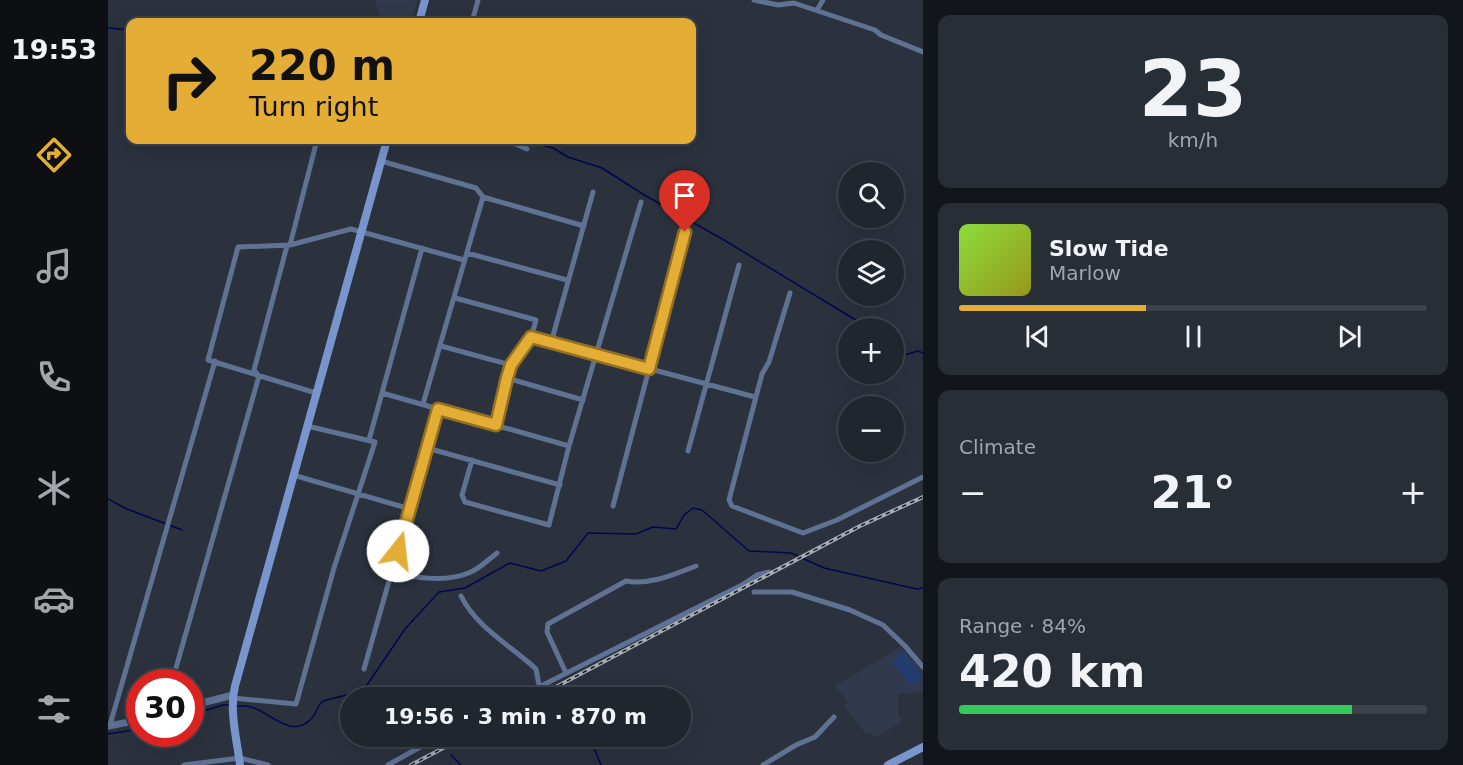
<!DOCTYPE html>
<meta charset="utf-8">
<style>
body{margin:0;font-family:"DejaVu Sans",sans-serif;background:#282e36;color:#f1f3f6;height:100vh;display:flex;flex-direction:column;font-size:22px;white-space:nowrap}
*{box-sizing:border-box;margin:0}
p{font-size:20px;color:#a2a5aa}
.icon{flex:none;width:33px;height:33px;fill:none;stroke:currentColor;stroke-width:2;stroke-linecap:round;stroke-linejoin:round}
.map{position:relative;flex:1;overflow:hidden}
.sheet{display:flex;flex-direction:column;gap:15px;padding:15px;background:#121519;width:540px}
.sheet>*{flex:none}
.top-card{position:absolute;left:18px;top:18px;width:570px;height:126px;border-radius:12px;box-shadow:0 6px 24px #0002,0 0 0 2px #3d434a;background:#e4ad35;color:#111;overflow:hidden}
.tools{position:absolute;left:730px;top:162px;display:grid;gap:12px}
.tools a{display:grid;place-items:center;width:66px;height:66px;border-radius:50%;background:#20262e;box-shadow:0 6px 24px #0002,0 0 0 2px #3d434a;font-size:30px}
.speed{position:absolute;left:18px;top:669px;display:flex;gap:12px;font-size:30px;font-weight:700;text-align:center}
.speed>*{display:grid;place-content:center;width:78px;height:78px;border-radius:50%;background:#20262e;box-shadow:0 6px 24px #0002,0 0 0 2px #3d434a;line-height:1}
.speed .limit{border:9px solid #d22;background:#fff;color:#111}
.pin{position:absolute;display:grid;place-items:center;width:51px;height:51px;color:#fff;margin:-62px -26px;border-radius:50% 50% 50% 0;rotate:-45deg;box-shadow:0 0 6px #0007}
.pin .icon{rotate:45deg}
.me{position:absolute;width:66px;margin:-33px;rotate:16deg;stroke-linejoin:round;filter:drop-shadow(0 0 4px #0008)}
.turn{display:flex;align-items:center;gap:21px;height:126px;padding:0 24px;font-size:27px}
.turn .icon{width:78px;height:78px;stroke-width:2.5}
.turn b{display:block;font-size:42px;line-height:51px}
.big{font-size:45px;font-weight:800;line-height:1.1}
.sheet .card{flex:1;display:flex;flex-direction:column;justify-content:center;gap:9px;min-width:0;padding:0 21px;border-radius:12px;background:#282e36}
.sheet .dial{align-items:center;gap:0}
.dial b{font-size:78px;line-height:1}
.song{display:flex;align-items:center;gap:18px}
.cover{width:72px;height:72px;border-radius:9px;background:linear-gradient(135deg,hsl(90 70% 55%),hsl(60 70% 35%))}
.played{height:6px;border-radius:3px;background:linear-gradient(90deg,#e4ad35 40%,#3d434a 40%)}
.keys{display:flex;justify-content:space-around;direction:ltr}
.heat{display:flex;justify-content:space-between;align-items:center;font-size:33px;direction:ltr}
.charge{height:9px;border-radius:4px;background:linear-gradient(90deg,#34c759 84%,#3d434a 0)}
.trip{position:absolute;left:232px;top:687px;width:351px;height:60px;border-radius:30px;background:#20262e;box-shadow:0 6px 24px #0002,0 0 0 2px #3d434a;font-weight:800;line-height:60px;text-align:center}
main{display:flex;flex:1;min-height:0}
.menu{display:flex;flex-direction:column;width:108px;justify-content:space-around;align-items:center;background:#0d0f12;color:#a2a5aa}
.menu .icon{width:42px;height:42px}
.menu .current{color:#e4ad35}
.menu b{font-size:27px;color:#f1f3f6}
.map>svg:first-child{display:block}
</style>
<main>
<nav class="menu">
<b>19:53</b>
<svg class="icon current" aria-label="directions" viewBox="0 0 24 24"><path d="M12 3l9 9-9 9-9-9zM9 14v-3h6M13 9l2 2-2 2"/></svg>
<svg class="icon" aria-label="music" viewBox="0 0 24 24"><path d="M9 18V5l10-2v13"/><circle cx="6" cy="18" r="3"/><circle cx="16" cy="16" r="3"/></svg>
<svg class="icon" aria-label="phone" viewBox="0 0 24 24"><path d="M5 4h4l2 5-3 2q2 4 5 5l2-3 5 2v4C11 20 4 13 5 4z"/></svg>
<svg class="icon" aria-label="climate" viewBox="0 0 24 24"><path d="M12 3v18M4 7l16 10M4 17L20 7"/></svg>
<svg class="icon" aria-label="car" viewBox="0 0 24 24"><path d="M5 17H2v-5l4-1 3-4h7l3 4 3 1v5h-3M9 17h6M6 11h13"/><circle cx="7" cy="17" r="2"/><circle cx="17" cy="17" r="2"/></svg>
<svg class="icon" aria-label="filters" viewBox="0 0 24 24"><path d="M4 7h16M4 17h16"/><circle cx="9" cy="7" r="2"/><circle cx="15" cy="17" r="2"/></svg>
</nav>
<div class="map">
<svg width="815" height="765" viewBox="0 0 815 765">
<rect width="100%" height="100%" fill="#2b323e"/>
<path fill="#303a4c" d="M267 0H309L303 22H270L272 16Z
M792 647 815 671V692L790 694V717L793 718 794 722 768 737 761 732 758 734 736 706 740 702 727 686Z"/>
<path fill="#223c6d" d="M796 651 815 676 803 687 783 661Z"/>
<g fill="none" stroke-linecap="round" stroke-linejoin="round">
<path stroke="#000751" stroke-width="1.5" d="M0 28 22 30
M416 140 445 148 460 157 494 168 538 196 616 240 751 322 759 328
M786 349 797 355 810 351 815 353
M0 499 19 509 74 530
M480 690 481 698
M127 706C133 706 141 705 146 708 163 714 184 738 202 720 208 715 208 707 215 701L250 692 259 685 297 629 331 592 357 588 402 563 433 571 458 561 480 533 528 534 545 527 568 529 576 515 585 508 594 510 641 551 683 553 716 568 809 589 815 588
M82 715 115 705H122
M0 734 32 729
M486 736 487 750 493 765
M343 755 353 765"/>
<path stroke="#5f7294" stroke-width="5" d="M646 0 670 5 686 3 767 30 773 35 815 52
M709 10 715 0
M364 22 370 0
M398 140 419 149
M273 161 368 188 375 197 476 226
M182 245 209 140
M359 253 459 280
M682 293 661 362 654 374 621 500 624 506 695 533 729 520 815 477
M347 298 428 320C425 338 411 349 403 365 395 383 392 406 388 425
M423 337 647 397
M443 343 485 192
M333 346 403 365
M399 378 475 400
M208 393 100 360 130 247 182 245 243 229 356 260
M274 393 461 446
M315 404 375 197
M261 440 314 248
M319 448 452 485
M580 451 631 265
M364 460 354 495 357 502 441 525 461 446 533 202
M185 475 302 509
M505 506 577 232
M284 572C309 578 338 583 363 572 372 568 381 559 389 553
M646 592H684L742 610 775 625 797 646 815 667
M353 596C369 628 402 645 428 669L431 685
M256 669 330 409
M458 673 439 632 440 624 518 581C542 585 565 575 588 566
M64 682 151 376 146 370 179 246
M125 698 188 704 226 568 267 442 199 426
M409 698 634 585 649 575 661 572
M2 725 107 361
M76 765 132 758 160 765
M280 765 332 736
M655 765 688 745 707 737 726 717"/>
<path stroke="#5f7294" stroke-width="7" d="M82 706 125 695
M0 726 32 720"/>
<path stroke="#7895cc" stroke-width="8" d="M311 22 317 0
M132 765C129 740 121 711 127 686L279 140
M780 765 815 747"/>
<g stroke="#a7acb6" stroke-width="4">
<path id="rail" d="M427 698 752 526 815 497
M303 765 358 736"/>
</g>
<use href="#rail" stroke="#161a1f" stroke-width="1.5" stroke-dasharray="4.5" stroke-linecap="butt"/>
</g>
<g fill="none" stroke-linecap="round" stroke-linejoin="round">
<g stroke="#947022" stroke-width="15">
<path id="route" d="M290 551 330 409 388 425 399 378 403 365 423 337 541 369 577 232"/>
</g>
<use href="#route" stroke="#e4ad35" stroke-width="10"/>
</g>
</svg>
<div class="tools">
<a><svg class="icon" aria-label="search" viewBox="0 0 24 24"><circle cx="10" cy="10" r="6"/><path d="M15 15l6 6"/></svg></a>
<a><svg class="icon" aria-label="layers" viewBox="0 0 24 24"><path d="M12 4l9 5-9 5-9-5zM3 14l9 5 9-5"/></svg></a>
<a>+</a>
<a>−</a>
</div>
<div class="speed"><div class="limit">30</div></div>
<div class="pin" style="left:577px;top:232px;background:#d93025"><svg class="icon" aria-label="arrive" viewBox="0 0 24 24"><path d="M6 21V4h12l-3 4 3 4H6"/></svg></div>
<svg class="me" style="left:290px;top:551px" viewBox="-20 -20 40 40"><circle r="19" fill="#fff"/><path d="M0-13L10 11 0 6-10 11z" fill="#e4ad35"/></svg>
<div class="trip">19:56 · 3 min · 870 m</div>
<div class="top-card">
<div class="turn"><svg class="icon" aria-label="right" viewBox="0 0 24 24"><path d="M7 20v-9h11M14 6l5 5-5 5"/></svg><div><b>220 m</b>Turn right</div></div>
</div>
</div>
<section class="sheet">
<div class="card dial"><b>23</b><p>km/h</p></div>
<div class="card">
<div class="song"><i class="cover"></i><div><b>Slow Tide</b><p>Marlow</p></div></div>
<div class="played"></div>
<div class="keys"><svg class="icon" aria-label="previous" viewBox="0 0 24 24"><path d="M18 5L8 12l10 7zM5 5v14"/></svg><svg class="icon" aria-label="pause" viewBox="0 0 24 24"><path d="M8 5v14M16 5v14"/></svg><svg class="icon" aria-label="next" viewBox="0 0 24 24"><path d="M6 5l10 7-10 7zM19 5v14"/></svg></div>
</div>
<div class="card"><p>Climate</p>
<div class="heat"><a>−</a><b class="big">21°</b><a>+</a></div>
</div>
<div class="card"><p>Range · 84%</p><b class="big">420 km</b><div class="charge"></div></div>
</section>
</main>
